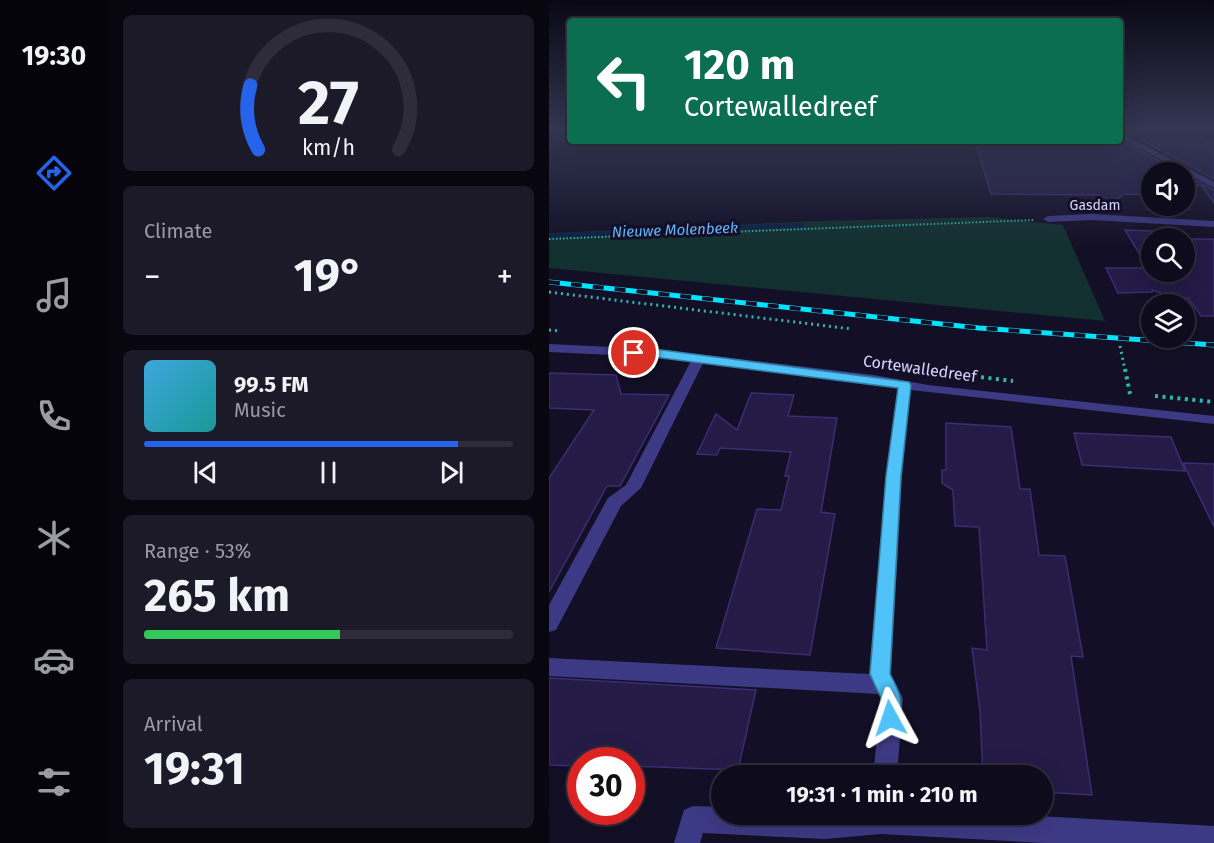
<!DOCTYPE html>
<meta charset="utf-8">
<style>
body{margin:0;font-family:"Fira Sans",sans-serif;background:#1c1929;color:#f1f3f6;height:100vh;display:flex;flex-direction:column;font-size:22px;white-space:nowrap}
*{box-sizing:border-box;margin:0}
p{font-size:20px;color:#9b9ba3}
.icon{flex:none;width:33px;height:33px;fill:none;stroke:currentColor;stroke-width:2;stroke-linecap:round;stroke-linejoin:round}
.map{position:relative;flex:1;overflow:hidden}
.details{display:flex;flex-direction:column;gap:15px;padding:15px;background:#08060f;width:441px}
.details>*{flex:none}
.hud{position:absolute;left:18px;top:18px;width:556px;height:126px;border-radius:6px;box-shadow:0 6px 24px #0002,0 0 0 2px #2e2b3b;background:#0b6e4f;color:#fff;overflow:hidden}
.fabs{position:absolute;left:592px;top:162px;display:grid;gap:12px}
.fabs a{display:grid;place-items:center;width:54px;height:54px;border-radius:50%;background:#0e0b1c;box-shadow:0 6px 24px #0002,0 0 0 2px #2e2b3b;font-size:30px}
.speed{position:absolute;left:18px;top:747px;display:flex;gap:12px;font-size:30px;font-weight:700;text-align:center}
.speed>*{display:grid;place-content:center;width:78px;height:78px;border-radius:50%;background:#0e0b1c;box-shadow:0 6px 24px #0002,0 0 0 2px #2e2b3b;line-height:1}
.speed .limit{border:9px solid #d22;background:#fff;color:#111}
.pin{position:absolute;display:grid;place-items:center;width:51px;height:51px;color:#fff;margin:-26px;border:3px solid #fff;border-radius:50%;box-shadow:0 2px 6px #0007}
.me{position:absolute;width:66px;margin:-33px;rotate:355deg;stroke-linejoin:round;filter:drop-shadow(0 0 4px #0008)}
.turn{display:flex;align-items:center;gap:21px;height:126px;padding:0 18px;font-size:27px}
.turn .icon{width:78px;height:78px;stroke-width:2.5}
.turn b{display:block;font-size:42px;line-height:51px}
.big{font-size:45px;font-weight:700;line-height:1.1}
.details .card{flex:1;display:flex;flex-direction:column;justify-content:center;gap:9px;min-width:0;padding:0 21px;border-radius:9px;background:#1c1929}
.details .dial{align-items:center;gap:0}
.dial svg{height:156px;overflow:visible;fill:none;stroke:#2e2b3b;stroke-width:7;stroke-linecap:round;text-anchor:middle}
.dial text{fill:#f1f3f6;stroke:none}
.song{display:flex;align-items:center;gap:18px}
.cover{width:72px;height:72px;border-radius:9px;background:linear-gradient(135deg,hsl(200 70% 55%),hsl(180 70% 35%))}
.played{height:6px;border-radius:3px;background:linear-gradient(90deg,#2563eb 85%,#2e2b3b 85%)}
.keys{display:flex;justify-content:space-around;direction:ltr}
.heat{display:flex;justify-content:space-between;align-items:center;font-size:33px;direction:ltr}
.charge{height:9px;border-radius:4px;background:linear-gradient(90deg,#34c759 53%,#2e2b3b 0)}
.trip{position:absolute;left:162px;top:765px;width:342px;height:60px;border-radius:30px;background:#0e0b1c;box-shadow:0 6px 24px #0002,0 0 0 2px #2e2b3b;font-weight:700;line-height:60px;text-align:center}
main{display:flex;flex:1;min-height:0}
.menu{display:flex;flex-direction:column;width:108px;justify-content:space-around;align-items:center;background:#06040b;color:#9b9ba3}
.menu .icon{width:42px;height:42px}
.menu .active{color:#2563eb}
.menu b{font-size:27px;color:#f1f3f6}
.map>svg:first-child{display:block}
</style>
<main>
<nav class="menu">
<b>19:30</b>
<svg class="icon active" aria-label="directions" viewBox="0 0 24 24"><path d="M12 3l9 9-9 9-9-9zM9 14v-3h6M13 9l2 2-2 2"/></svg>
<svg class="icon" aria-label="music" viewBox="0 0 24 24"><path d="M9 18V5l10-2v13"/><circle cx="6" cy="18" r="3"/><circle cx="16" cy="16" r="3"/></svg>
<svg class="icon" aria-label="phone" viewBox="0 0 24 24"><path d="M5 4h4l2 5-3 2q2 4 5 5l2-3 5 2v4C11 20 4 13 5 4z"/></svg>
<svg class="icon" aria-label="climate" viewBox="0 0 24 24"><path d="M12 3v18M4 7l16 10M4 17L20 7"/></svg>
<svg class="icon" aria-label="car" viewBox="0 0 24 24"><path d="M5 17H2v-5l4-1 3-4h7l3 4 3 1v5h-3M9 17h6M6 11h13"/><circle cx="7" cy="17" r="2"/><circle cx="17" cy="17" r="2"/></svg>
<svg class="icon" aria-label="filters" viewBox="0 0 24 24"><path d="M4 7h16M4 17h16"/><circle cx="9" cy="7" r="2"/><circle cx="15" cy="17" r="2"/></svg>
</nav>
<section class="details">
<div class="card dial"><svg viewBox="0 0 100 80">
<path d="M14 69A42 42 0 1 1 86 69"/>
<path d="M14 69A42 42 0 0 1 10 36" stroke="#2563eb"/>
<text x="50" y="56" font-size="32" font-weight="700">27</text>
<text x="50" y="72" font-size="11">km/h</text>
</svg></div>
<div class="card"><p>Climate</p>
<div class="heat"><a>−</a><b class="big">19°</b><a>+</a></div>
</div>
<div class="card">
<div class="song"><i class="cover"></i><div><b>99.5 FM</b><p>Music</p></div></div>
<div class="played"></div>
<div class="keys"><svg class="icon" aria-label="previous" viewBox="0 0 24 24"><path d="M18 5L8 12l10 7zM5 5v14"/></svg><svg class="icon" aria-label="pause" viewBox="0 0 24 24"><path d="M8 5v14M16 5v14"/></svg><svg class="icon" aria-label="next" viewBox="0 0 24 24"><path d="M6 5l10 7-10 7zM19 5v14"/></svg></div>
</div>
<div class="card"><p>Range · 53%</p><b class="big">265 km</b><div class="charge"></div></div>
<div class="card"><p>Arrival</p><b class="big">19:31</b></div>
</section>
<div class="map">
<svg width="665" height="843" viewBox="0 0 665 843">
<rect width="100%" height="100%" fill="#130f26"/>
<path fill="#12302f" d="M351 141H415L417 147H351Z
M440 217 514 225 556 321 0 268V233L271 221Z"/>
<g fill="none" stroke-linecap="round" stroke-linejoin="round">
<path stroke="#0c2248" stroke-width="4.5" d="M0 236 252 225"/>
</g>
<path fill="#241b47" stroke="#3b2d73" stroke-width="1.5" d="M574 130H636L665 144V179Z
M426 141H573L631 172H603V195L576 194 560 203 558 200H553L549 195 442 194Z
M636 175 665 190V203L652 185 636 186Z
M576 230 603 231 604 234H613L616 238H603V272H636V239H665V316H652L639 298H626L603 290V292L569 293 557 268H599Z
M0 373 67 375 72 394 120 395 71 486H58L0 592V478L45 410 0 408Z
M202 393 245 395 239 416 288 418 272 512 286 514 261 655 167 648 208 509 232 510 240 476H236L242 452 171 448 168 455 148 454 167 414 188 430Z
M397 423 462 427 471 489H481L490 555 516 556 534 657 522 656 543 795 494 792V776H434L431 711 423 648 438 650 430 527 406 526 404 490 393 483V470H397Z
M525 433 622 437 636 471 533 465Z
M634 463 665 464V527Z
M0 678 207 690 189 770 82 766V760H32V766L0 765Z"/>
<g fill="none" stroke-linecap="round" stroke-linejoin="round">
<path stroke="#2fb8b0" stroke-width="2" stroke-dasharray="1.5 2" stroke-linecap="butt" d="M0 239 485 220"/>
<path stroke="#2fb8b0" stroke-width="3" stroke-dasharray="2 4" stroke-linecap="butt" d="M0 292 303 329
M0 330 11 331
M571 346 576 370
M365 369 376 370"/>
<path stroke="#2fb8b0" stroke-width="4" stroke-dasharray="3 4.5" stroke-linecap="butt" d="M365 369 464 381
M576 369 581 394
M606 396 665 402"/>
<path fill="#3d3a85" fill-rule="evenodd" d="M572 133 665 182V188L572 138Z
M543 214 665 221V227L543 220 499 222 494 219 499 216Z
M0 344 105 349 325 375 379 385 665 416V424L362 390 353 476 342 674 354 698 348 776H324L332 698 330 694 0 676V658L320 674 337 476 349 388 154 363 92 488 72 506 7 630 0 632V605L59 498 77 485 142 361 105 357 0 352Z
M144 806 172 807V814H455L665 826V843H495L332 834 276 839 154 833 151 843H125L135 810Z"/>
<g stroke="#00e5ff" stroke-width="5">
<path id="rail" d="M0 282 430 328 665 345"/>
</g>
<use href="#rail" stroke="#130f26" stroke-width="4" stroke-dasharray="11" stroke-linecap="butt"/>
</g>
<linearGradient id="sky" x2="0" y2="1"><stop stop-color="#0a0815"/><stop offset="0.52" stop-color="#333752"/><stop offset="1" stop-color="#333752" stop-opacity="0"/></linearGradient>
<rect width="665" height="248" fill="url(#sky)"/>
<path fill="#4fc3f7" stroke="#337fa1" stroke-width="1.5" d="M85 349H105L360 382 362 385 352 476 341 674C350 691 357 705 348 724L341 727 333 724 330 718 332 698 321 674 337 476 349 388 105 357 81 355 79 353Z"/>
<g text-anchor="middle" stroke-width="6" stroke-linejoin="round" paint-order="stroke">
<g font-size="14" fill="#d9d4ff" stroke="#130f26">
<text x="546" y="210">Gasdam</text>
</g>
<g font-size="15" font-style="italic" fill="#62b6ff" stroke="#130f26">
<text transform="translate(126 230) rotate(-2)" y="5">Nieuwe Molenbeek</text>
</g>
<g font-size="16" fill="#d9d4ff" stroke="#130f26">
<text transform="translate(371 368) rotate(8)" y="6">Cortewalledreef</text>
</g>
</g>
</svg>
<div class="fabs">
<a><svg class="icon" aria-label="sound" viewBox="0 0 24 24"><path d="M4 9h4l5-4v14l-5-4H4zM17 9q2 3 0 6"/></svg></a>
<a><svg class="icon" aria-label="search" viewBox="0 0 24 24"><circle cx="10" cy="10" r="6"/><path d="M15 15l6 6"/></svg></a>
<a><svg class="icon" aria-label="layers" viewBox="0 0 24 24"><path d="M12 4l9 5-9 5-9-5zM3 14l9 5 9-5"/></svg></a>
</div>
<div class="speed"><div class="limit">30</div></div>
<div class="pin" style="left:85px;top:353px;background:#d93025"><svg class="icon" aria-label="arrive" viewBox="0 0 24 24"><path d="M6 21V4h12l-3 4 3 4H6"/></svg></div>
<svg class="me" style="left:341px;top:718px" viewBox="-20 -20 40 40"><path d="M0-17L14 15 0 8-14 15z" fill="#4fc3f7" stroke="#fff" stroke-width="4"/></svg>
<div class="trip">19:31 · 1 min · 210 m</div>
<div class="hud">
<div class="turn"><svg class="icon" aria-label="left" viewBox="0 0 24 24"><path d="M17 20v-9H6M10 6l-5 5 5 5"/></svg><div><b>120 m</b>Cortewalledreef</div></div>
</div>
</div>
</main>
